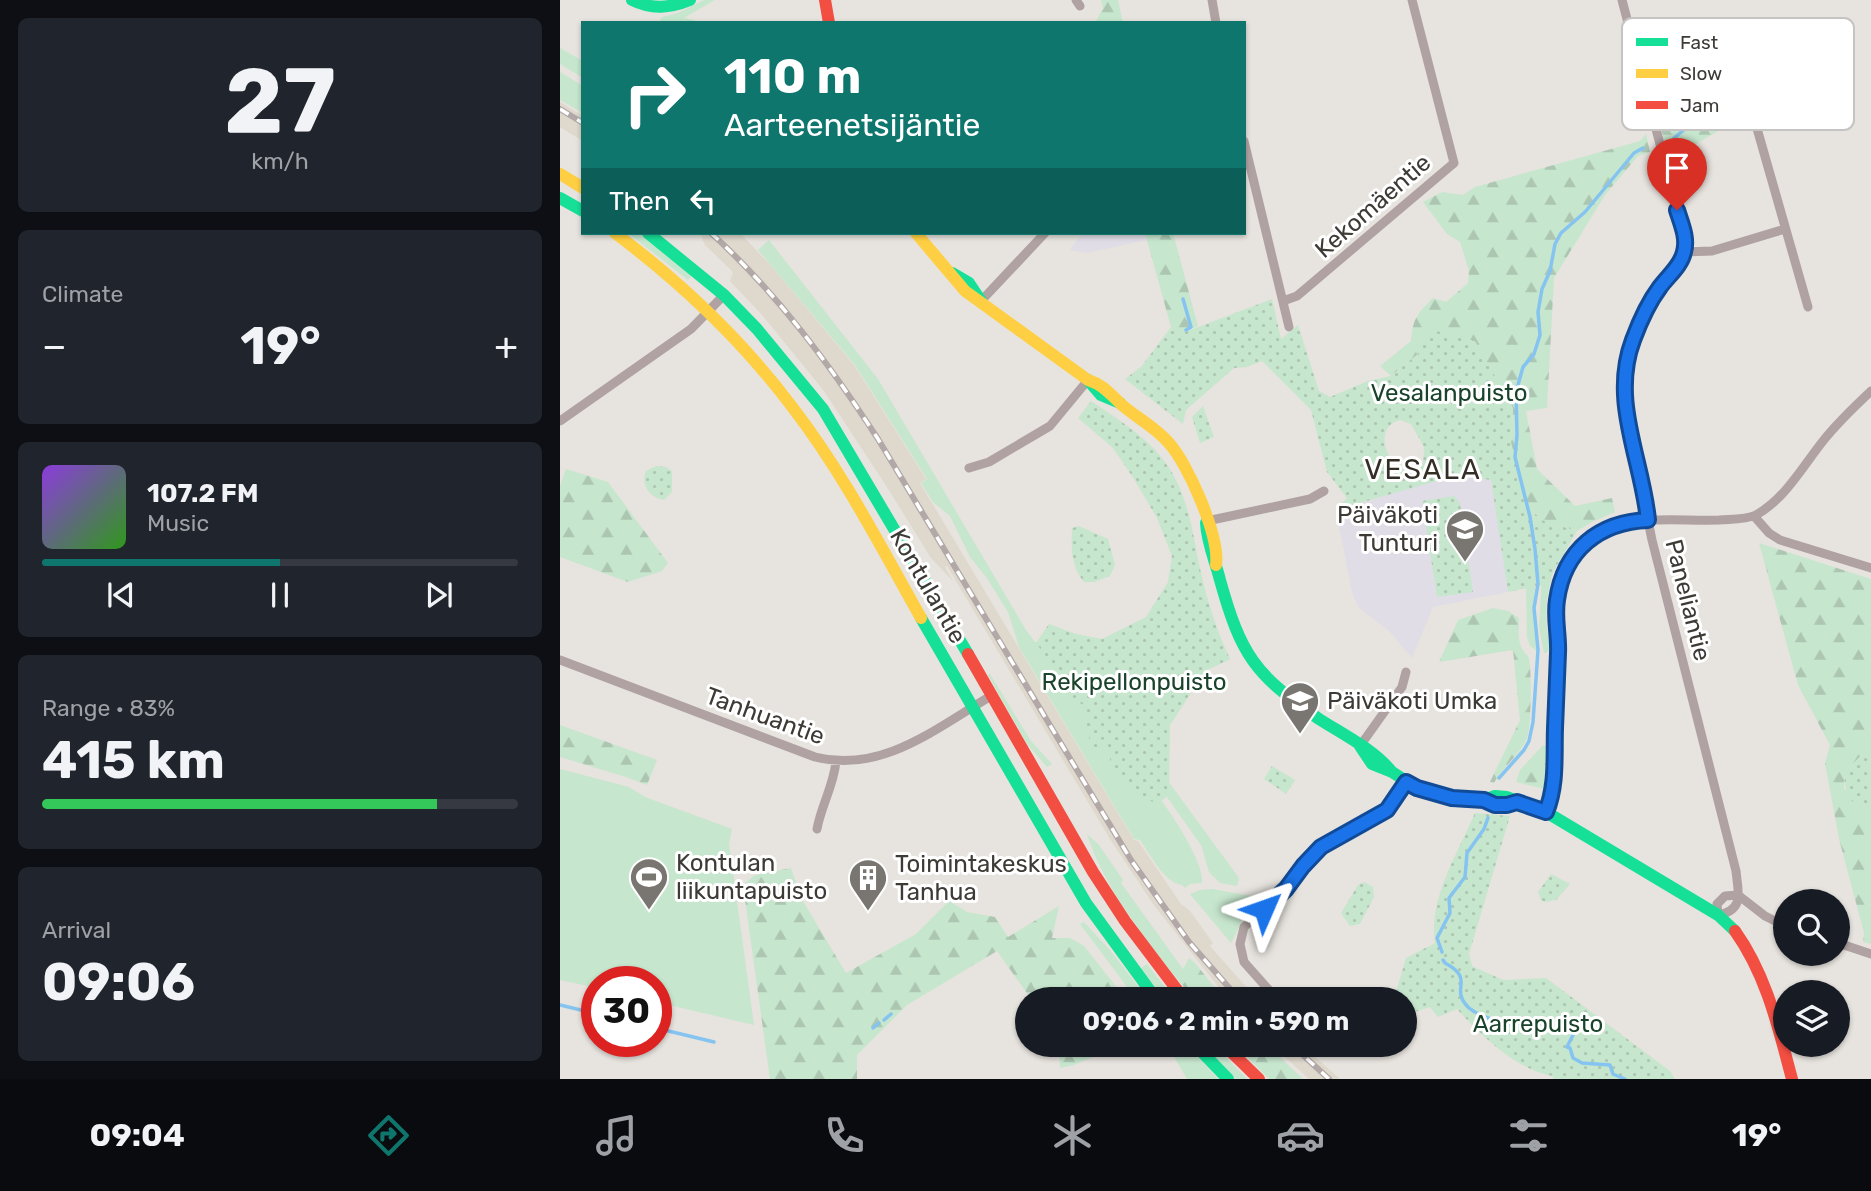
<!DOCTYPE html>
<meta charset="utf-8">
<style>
body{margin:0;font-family:Rubik,sans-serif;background:#20242c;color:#f1f3f6;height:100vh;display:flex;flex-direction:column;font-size:26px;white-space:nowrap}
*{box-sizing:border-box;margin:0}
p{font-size:23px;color:#9ea1a6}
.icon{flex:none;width:38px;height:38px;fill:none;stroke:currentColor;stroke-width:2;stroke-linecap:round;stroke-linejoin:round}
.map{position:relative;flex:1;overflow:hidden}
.panel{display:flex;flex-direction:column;gap:18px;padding:18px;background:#0d0f14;width:560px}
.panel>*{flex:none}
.top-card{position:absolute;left:21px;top:21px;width:665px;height:214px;border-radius:0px;box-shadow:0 2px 5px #0004;background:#0f766e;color:#fff;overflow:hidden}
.buttons{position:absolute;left:1213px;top:889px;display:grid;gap:14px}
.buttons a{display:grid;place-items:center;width:77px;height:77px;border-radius:50%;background:#171b24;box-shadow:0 2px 5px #0004;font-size:35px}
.speed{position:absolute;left:21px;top:966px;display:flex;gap:14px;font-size:35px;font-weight:700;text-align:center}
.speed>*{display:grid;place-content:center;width:91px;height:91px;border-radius:50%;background:#171b24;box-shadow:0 2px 5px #0004;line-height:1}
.speed .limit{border:10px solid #d22;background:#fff;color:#111}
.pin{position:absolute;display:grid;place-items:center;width:60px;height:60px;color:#fff;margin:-72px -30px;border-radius:50% 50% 50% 0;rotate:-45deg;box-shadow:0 0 7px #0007}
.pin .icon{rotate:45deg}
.me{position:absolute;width:77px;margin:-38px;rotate:47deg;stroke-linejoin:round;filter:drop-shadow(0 0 5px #0008)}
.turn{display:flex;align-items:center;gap:24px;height:147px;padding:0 28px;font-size:32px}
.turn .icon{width:91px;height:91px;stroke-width:2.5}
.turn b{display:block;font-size:49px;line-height:60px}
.then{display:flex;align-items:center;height:66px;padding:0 28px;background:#0003;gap:14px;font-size:26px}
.big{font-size:52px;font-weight:700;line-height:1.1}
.panel .widget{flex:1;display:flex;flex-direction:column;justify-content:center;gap:10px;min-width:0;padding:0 24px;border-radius:10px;background:#20242c}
.panel .dial{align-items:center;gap:0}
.dial b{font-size:91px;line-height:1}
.song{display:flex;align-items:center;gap:21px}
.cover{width:84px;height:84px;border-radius:10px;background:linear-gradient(135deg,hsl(270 70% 55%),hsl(110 70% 35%))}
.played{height:7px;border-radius:4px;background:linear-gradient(90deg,#0f766e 50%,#363941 50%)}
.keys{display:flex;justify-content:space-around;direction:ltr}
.heat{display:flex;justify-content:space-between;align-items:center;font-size:38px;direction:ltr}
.charge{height:10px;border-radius:5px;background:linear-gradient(90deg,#34c759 83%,#363941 0)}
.trip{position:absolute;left:455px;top:987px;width:402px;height:70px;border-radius:35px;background:#171b24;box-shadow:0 2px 5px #0004;font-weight:700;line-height:70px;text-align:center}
.menu{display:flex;height:112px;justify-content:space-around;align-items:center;background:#090b0e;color:#9ea1a6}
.menu .icon{width:49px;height:49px}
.menu .on{color:#0f766e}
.menu b{font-size:32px;color:#f1f3f6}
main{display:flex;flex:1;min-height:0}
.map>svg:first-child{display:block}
</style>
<main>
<section class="panel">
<div class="widget dial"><b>27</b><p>km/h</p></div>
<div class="widget"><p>Climate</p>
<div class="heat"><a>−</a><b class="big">19°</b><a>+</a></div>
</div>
<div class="widget">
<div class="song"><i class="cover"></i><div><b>107.2 FM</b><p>Music</p></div></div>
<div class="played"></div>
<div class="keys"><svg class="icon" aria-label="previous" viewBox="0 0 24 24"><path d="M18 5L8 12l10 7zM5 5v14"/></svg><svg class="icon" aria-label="pause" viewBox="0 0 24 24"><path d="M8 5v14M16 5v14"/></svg><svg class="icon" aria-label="next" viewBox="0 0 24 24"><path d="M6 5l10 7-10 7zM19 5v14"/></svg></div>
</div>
<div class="widget"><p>Range · 83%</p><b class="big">415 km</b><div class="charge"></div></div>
<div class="widget"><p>Arrival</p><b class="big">09:06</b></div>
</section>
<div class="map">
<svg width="1311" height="1079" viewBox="0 0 1311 1079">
<defs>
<pattern id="forest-firs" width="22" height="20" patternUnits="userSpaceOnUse" patternTransform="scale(1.75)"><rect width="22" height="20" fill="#c7e6ce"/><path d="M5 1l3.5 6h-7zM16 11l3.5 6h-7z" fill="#acc6b2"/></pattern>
<pattern id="park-dots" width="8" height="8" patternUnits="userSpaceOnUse" patternTransform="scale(1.75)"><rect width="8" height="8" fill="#c7e6ce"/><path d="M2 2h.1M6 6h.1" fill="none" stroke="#acc6b2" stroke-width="1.8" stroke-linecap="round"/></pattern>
</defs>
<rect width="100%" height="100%" fill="#e7e3de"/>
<path fill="#dfd8cd" d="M0 102 23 116V141L0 127Z
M140 233H180L182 235 213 268 294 365 366 479 360 483 574 840 578 841 621 904 630 911 653 943 650 946 697 999H668L593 904 550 839 387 566 385 567 393 581 371 558 325 484 264 391 203 316 170 281 173 272 145 245Z
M712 1045H742L780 1079H749Z"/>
<path fill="#e1dde7" d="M522 233H585L587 240 527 253 510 250Z
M898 475 932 480 948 592 873 607 852 658 829 631 798 607 792 592 776 511 857 486Z"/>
<path fill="#c7e6ce" d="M144 0H155L124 18 135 20 133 23H99L102 17 118 13Z
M0 48 23 61V78L0 64Z
M0 72 23 86V113L0 100Z
M68 233H79L132 275 128 280Z
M209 240 318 379 466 630 475 642H477C509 681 647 841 642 883L630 884 625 888 622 885C604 883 590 854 580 840L574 839 459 647 448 612 426 577 410 557 390 516 373 502 361 483 367 479 295 365 198 250Z
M965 528 976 578 973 607 976 650 970 646 967 637Z
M994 568C986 596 983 620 991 648L986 653H984L979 627 982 576Z
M608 655 670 659 645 671 610 725 608 772 600 770 679 878 677 886 660 883 649 872 641 845 594 779Z
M430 674 471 741 492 764 487 767 467 744 428 675Z
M0 769 69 787 85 797 172 829 169 843 194 1025 96 1002V982H37V988L0 980Z
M527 834 539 845 563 880 561 883 623 969 614 975C580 931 544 887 527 834Z
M652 889 697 897 702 900 701 903 683 919 671 943 630 894 640 890Z
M524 922 549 949 588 999H576L520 924Z
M587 964 614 999H605L580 969Z
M607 1045H626L658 1079H627Z
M643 1045H654L687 1079H676Z"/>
<path fill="url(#forest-firs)" d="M541 0H558L563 23H535L543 8Z
M1171 57 1174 77 1184 111 1175 121 1109 160 1095 105Z
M1086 134 1090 152 1078 156 1045 195 994 278 987 408 966 411 977 469 1015 506 1052 498 1055 512 1032 522 1017 531 984 521 967 507 951 443 953 408 858 354 831 376 820 366 851 341C853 318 857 314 873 298L886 302 908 283 909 271 900 242 887 234 863 202 882 192 903 195 915 187 1080 141Z
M585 233H613L638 326 624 332 611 327Z
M6 469 48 482 108 563 102 571 68 582 0 557V486Z
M1199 543 1311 579V760L1303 754 1284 772V788L1311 815V944L1303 942 1304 933 1279 839 1265 763 1270 745 1238 685Z
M933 608 948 611 959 618C959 629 957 641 963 650 966 656 967 652 969 659 972 672 971 721 968 734 963 754 943 765 934 783L930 782 960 720 953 650 879 662 898 620Z
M0 725 97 760 87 785 66 777 0 757Z
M983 745 986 746V751L984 789 956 782 960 770Z
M231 868 241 898 286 973 356 934 389 901 407 912 435 917 448 937 499 906 492 938H510L524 946 566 999H471L437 951 347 1005 297 1055V1079H210L183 885 195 875Z
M629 958 635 963 664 999H634L614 975 623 969Z
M499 1045H562L514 1065 500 1068Z
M675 1045H707L743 1079H709Z"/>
<path fill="url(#park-dots)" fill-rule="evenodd" d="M712 299 721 339 738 325 759 391 770 397 808 381 831 376 858 354 869 329 915 341 953 408 951 443 967 507 984 521 1017 531 986 584 948 592 931 480 898 475 775 510 787 498 767 472 751 410 702 361 687 367 674 368 626 410 623 424 565 379 581 367 611 327 625 332ZM840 420 851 424 864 447 863 465C837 489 805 429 840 420Z
M531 401C556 418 583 434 602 458 629 492 632 532 641 573 648 603 657 631 670 659L645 671 610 725 609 795 597 804C563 787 551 778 546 739L540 740 537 751 521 725 527 709 524 705 511 699 496 670 476 643 489 624 516 634 542 639 586 617 608 582 612 556 597 518 574 479 553 448 518 418Z
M643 406 654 437 640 443 632 417Z
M96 466 106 467 112 471V492L104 500C90 498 80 485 86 471Z
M894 496 900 503 913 592 877 597 862 501Z
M519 526 548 539 555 565 550 576 534 582H524C511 566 511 548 512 528Z
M1303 754 1311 760V815C1289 801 1285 798 1284 772Z
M712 766 735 780 726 794 704 779Z
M915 813 950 816 909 954 912 966 943 980 986 978 1110 1071 1115 1079H994L992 1076C954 1068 923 1037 897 1009L878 1017 870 1007 845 1015V999H834L846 958 875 943C868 900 898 852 915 813Z
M991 874 1010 884 996 900 985 902 981 900 978 892Z
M804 882 813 887 814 897 800 924 790 926 781 913 798 885Z"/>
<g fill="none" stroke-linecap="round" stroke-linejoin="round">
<path stroke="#85c4f0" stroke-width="3.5" d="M1114 138 1131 124 1153 89
M623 299 631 327 626 330
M939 778 964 750 969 741 973 722 978 650 974 608 978 584 975 549 970 517 955 457 957 435 956 392 963 367 974 354 980 335 978 312 982 289 990 271 995 244 1001 233 1025 212 1074 153 1083 148
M882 952 877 938 890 913 889 898 905 877 907 853 924 829 928 818
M883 960 885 963C915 979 891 987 906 1005 913 1014 951 1029 962 1025 964 1025 970 1020 971 1019L986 1026 1011 1032 1013 1035 1007 1047 1010 1048 1013 1058 1022 1063 1050 1065 1053 1074 1065 1079
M0 1005 37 1014
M324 1020 331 1014
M96 1028 154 1042
M313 1028 319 1023"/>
<path stroke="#b0a2a3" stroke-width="9" d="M516 0 520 6
M652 0 656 23
M1062 0 1125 239 1124 252 1121 260 1089 304 1072 342 1065 378V409L1092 540 1176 871C1178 892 1185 910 1158 915L1157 904 1165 896 1178 895
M1194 118 1248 307
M684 141 729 327
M1124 252 1152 251 1225 229
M421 301 485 233
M723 301 737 296 894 163 852 0
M0 421 131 329 164 295
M409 468 429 462 490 426 528 380
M1194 516 1209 533 1220 540 1311 568
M647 521 750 499 764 491
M0 660 255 757C322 774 376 728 431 696
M800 746 842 687 846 672
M986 812C998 782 994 749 995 718 996 695 999 671 998 649 997 627 993 607 1000 586 1023 505 1095 522 1159 520 1171 519 1185 520 1196 515 1225 499 1243 466 1263 441 1277 423 1294 407 1311 391
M257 829C261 806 274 785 276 761
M1178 895 1205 916 1225 926
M1278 943 1311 954
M717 999 684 962 680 944 684 927 726 889 751 855 771 841 823 814 846 782"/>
<path stroke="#16e098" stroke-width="12" d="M72 0C92 10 110 8 130 0
M0 198 23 211
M88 233 164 295 197 329 263 409 408 654
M392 273 409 283 421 301
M528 380 541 395 560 403
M646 523C647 543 655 560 660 580 681 655 694 674 759 719 784 735 813 749 832 772
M361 618 526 903 596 999
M800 746 812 764 832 772 857 788 893 798 924 800 935 796 947 797 986 812 1158 915 1175 931
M635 1045 668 1079"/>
<path stroke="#ffcf43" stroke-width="12" d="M0 174 23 188
M55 233C123 284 182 340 233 408 283 473 321 547 361 618
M356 233 405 291 528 380C544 385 550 394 562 405 577 418 595 427 608 442 628 463 660 537 656 565"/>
<path stroke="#f24e42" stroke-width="12" d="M265 0 269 23
M408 654 533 872 565 921 624 999
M1175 931C1207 976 1218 1027 1232 1079
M664 1045 699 1079"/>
<g stroke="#b1a8a7" stroke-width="6">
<path id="rail" d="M0 109 23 123
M151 233C217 293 270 365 318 439L571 860 629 942 679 999
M732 1045 769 1079"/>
</g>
<use href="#rail" stroke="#fff" stroke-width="3.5" stroke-dasharray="10" stroke-linecap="butt"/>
</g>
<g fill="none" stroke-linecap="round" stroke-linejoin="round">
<g stroke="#114b97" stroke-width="18">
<path id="route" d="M704 909 726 889 743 866 761 847 827 810 846 782 857 788 892 798 924 800 935 805H947L957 802 986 812C997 785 994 756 995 728 996 703 997 678 998 653 999 635 994 618 997 600 1004 550 1039 522 1088 520 1082 459 1050 401 1073 340 1080 321 1088 303 1100 287 1108 276 1121 266 1124 252 1128 238 1121 223 1117 210"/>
</g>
<use href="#route" stroke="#1a73e8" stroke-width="12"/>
</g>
<defs>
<g id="school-pin" transform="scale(2.0125)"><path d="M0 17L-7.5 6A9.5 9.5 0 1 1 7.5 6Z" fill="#797671" stroke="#fff"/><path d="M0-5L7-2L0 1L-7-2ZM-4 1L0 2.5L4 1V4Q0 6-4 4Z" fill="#fff"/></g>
<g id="stadium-pin" transform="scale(2.0125)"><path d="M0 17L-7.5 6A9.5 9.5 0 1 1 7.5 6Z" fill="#797671" stroke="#fff"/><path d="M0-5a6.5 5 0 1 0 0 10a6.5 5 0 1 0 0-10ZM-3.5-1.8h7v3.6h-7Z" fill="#fff"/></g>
<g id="building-pin" transform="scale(2.0125)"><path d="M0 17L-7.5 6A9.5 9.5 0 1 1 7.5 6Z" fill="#797671" stroke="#fff"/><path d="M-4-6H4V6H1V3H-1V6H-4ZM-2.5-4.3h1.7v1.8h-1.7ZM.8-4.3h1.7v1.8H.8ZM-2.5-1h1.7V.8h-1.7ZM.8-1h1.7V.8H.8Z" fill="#fff"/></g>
</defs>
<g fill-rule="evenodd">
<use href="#school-pin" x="905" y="529"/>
<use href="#school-pin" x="740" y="701"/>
<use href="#stadium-pin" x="89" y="877"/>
<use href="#building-pin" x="308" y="878"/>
</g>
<g text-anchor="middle" stroke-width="6" stroke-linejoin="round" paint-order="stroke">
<g font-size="24" fill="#3e3b37" stroke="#fff">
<text transform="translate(813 206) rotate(-41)" y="8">Kekomäentie</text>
<text transform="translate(368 586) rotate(60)" y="8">Kontulantie</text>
<text transform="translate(1128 600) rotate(76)" y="8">Paneliantie</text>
<text transform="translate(205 716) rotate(20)" y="8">Tanhuantie</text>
</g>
<g font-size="24" fill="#1a432b" stroke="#fff">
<text x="889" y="401">Vesalanpuisto</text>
<text x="574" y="690">Rekipellonpuisto</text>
<text x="978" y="1032">Aarrepuisto</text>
</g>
<g font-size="24" fill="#3e3b37" stroke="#fff" text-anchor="start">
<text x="878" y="523" text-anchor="end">Päiväkoti<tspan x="878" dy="28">Tunturi</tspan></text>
<text x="767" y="709">Päiväkoti Umka</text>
<text x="116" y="871">Kontulan<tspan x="116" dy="28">liikuntapuisto</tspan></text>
<text x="335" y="872">Toimintakeskus<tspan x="335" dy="28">Tanhua</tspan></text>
</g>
<g font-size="28" letter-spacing="2" fill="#332e26" stroke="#fff">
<text x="863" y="479">VESALA</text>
</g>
</g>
<rect x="1062" y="18" width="232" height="112" rx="10" fill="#fff" stroke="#c5c4c3" stroke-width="2"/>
<rect x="1076" y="38" width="32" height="8" fill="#16e098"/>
<rect x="1076" y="69" width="32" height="9" fill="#ffcf43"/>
<rect x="1076" y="101" width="32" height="8" fill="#f24e42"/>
<g font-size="19" fill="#3e3b37">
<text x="1120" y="49">Fast</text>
<text x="1120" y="80">Slow</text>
<text x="1120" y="112">Jam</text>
</g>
</svg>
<div class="buttons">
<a><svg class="icon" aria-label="search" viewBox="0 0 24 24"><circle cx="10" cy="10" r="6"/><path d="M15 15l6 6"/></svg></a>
<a><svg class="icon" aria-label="layers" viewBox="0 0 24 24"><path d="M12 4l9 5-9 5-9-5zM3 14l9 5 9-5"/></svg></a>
</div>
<div class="speed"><div class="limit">30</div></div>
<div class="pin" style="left:1117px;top:210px;background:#d93025"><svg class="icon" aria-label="arrive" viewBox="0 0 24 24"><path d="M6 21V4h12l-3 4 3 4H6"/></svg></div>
<svg class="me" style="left:704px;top:909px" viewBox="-20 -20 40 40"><path d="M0-17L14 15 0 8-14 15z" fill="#1a73e8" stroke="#fff" stroke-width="4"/></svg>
<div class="trip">09:06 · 2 min · 590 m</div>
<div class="top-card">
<div class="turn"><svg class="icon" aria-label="right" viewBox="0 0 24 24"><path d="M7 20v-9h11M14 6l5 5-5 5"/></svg><div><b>110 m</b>Aarteenetsijäntie</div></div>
<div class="then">Then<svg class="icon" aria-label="left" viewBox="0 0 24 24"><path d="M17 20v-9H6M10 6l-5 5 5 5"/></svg></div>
</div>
</div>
</main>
<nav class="menu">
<b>09:04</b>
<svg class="icon on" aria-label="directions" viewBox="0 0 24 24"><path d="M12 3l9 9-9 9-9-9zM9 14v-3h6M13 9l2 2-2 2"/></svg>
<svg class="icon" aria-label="music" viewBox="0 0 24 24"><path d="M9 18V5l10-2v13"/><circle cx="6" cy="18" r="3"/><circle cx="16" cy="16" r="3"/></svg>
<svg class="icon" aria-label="phone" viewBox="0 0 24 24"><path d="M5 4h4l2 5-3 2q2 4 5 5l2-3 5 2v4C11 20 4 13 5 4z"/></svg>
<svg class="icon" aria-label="climate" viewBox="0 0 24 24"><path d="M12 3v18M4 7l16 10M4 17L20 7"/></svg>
<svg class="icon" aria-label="car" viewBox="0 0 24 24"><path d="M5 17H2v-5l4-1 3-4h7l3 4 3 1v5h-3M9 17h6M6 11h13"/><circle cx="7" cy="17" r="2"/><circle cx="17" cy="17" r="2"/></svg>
<svg class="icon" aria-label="filters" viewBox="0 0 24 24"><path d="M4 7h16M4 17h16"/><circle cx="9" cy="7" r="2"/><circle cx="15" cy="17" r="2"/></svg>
<b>19°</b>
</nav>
